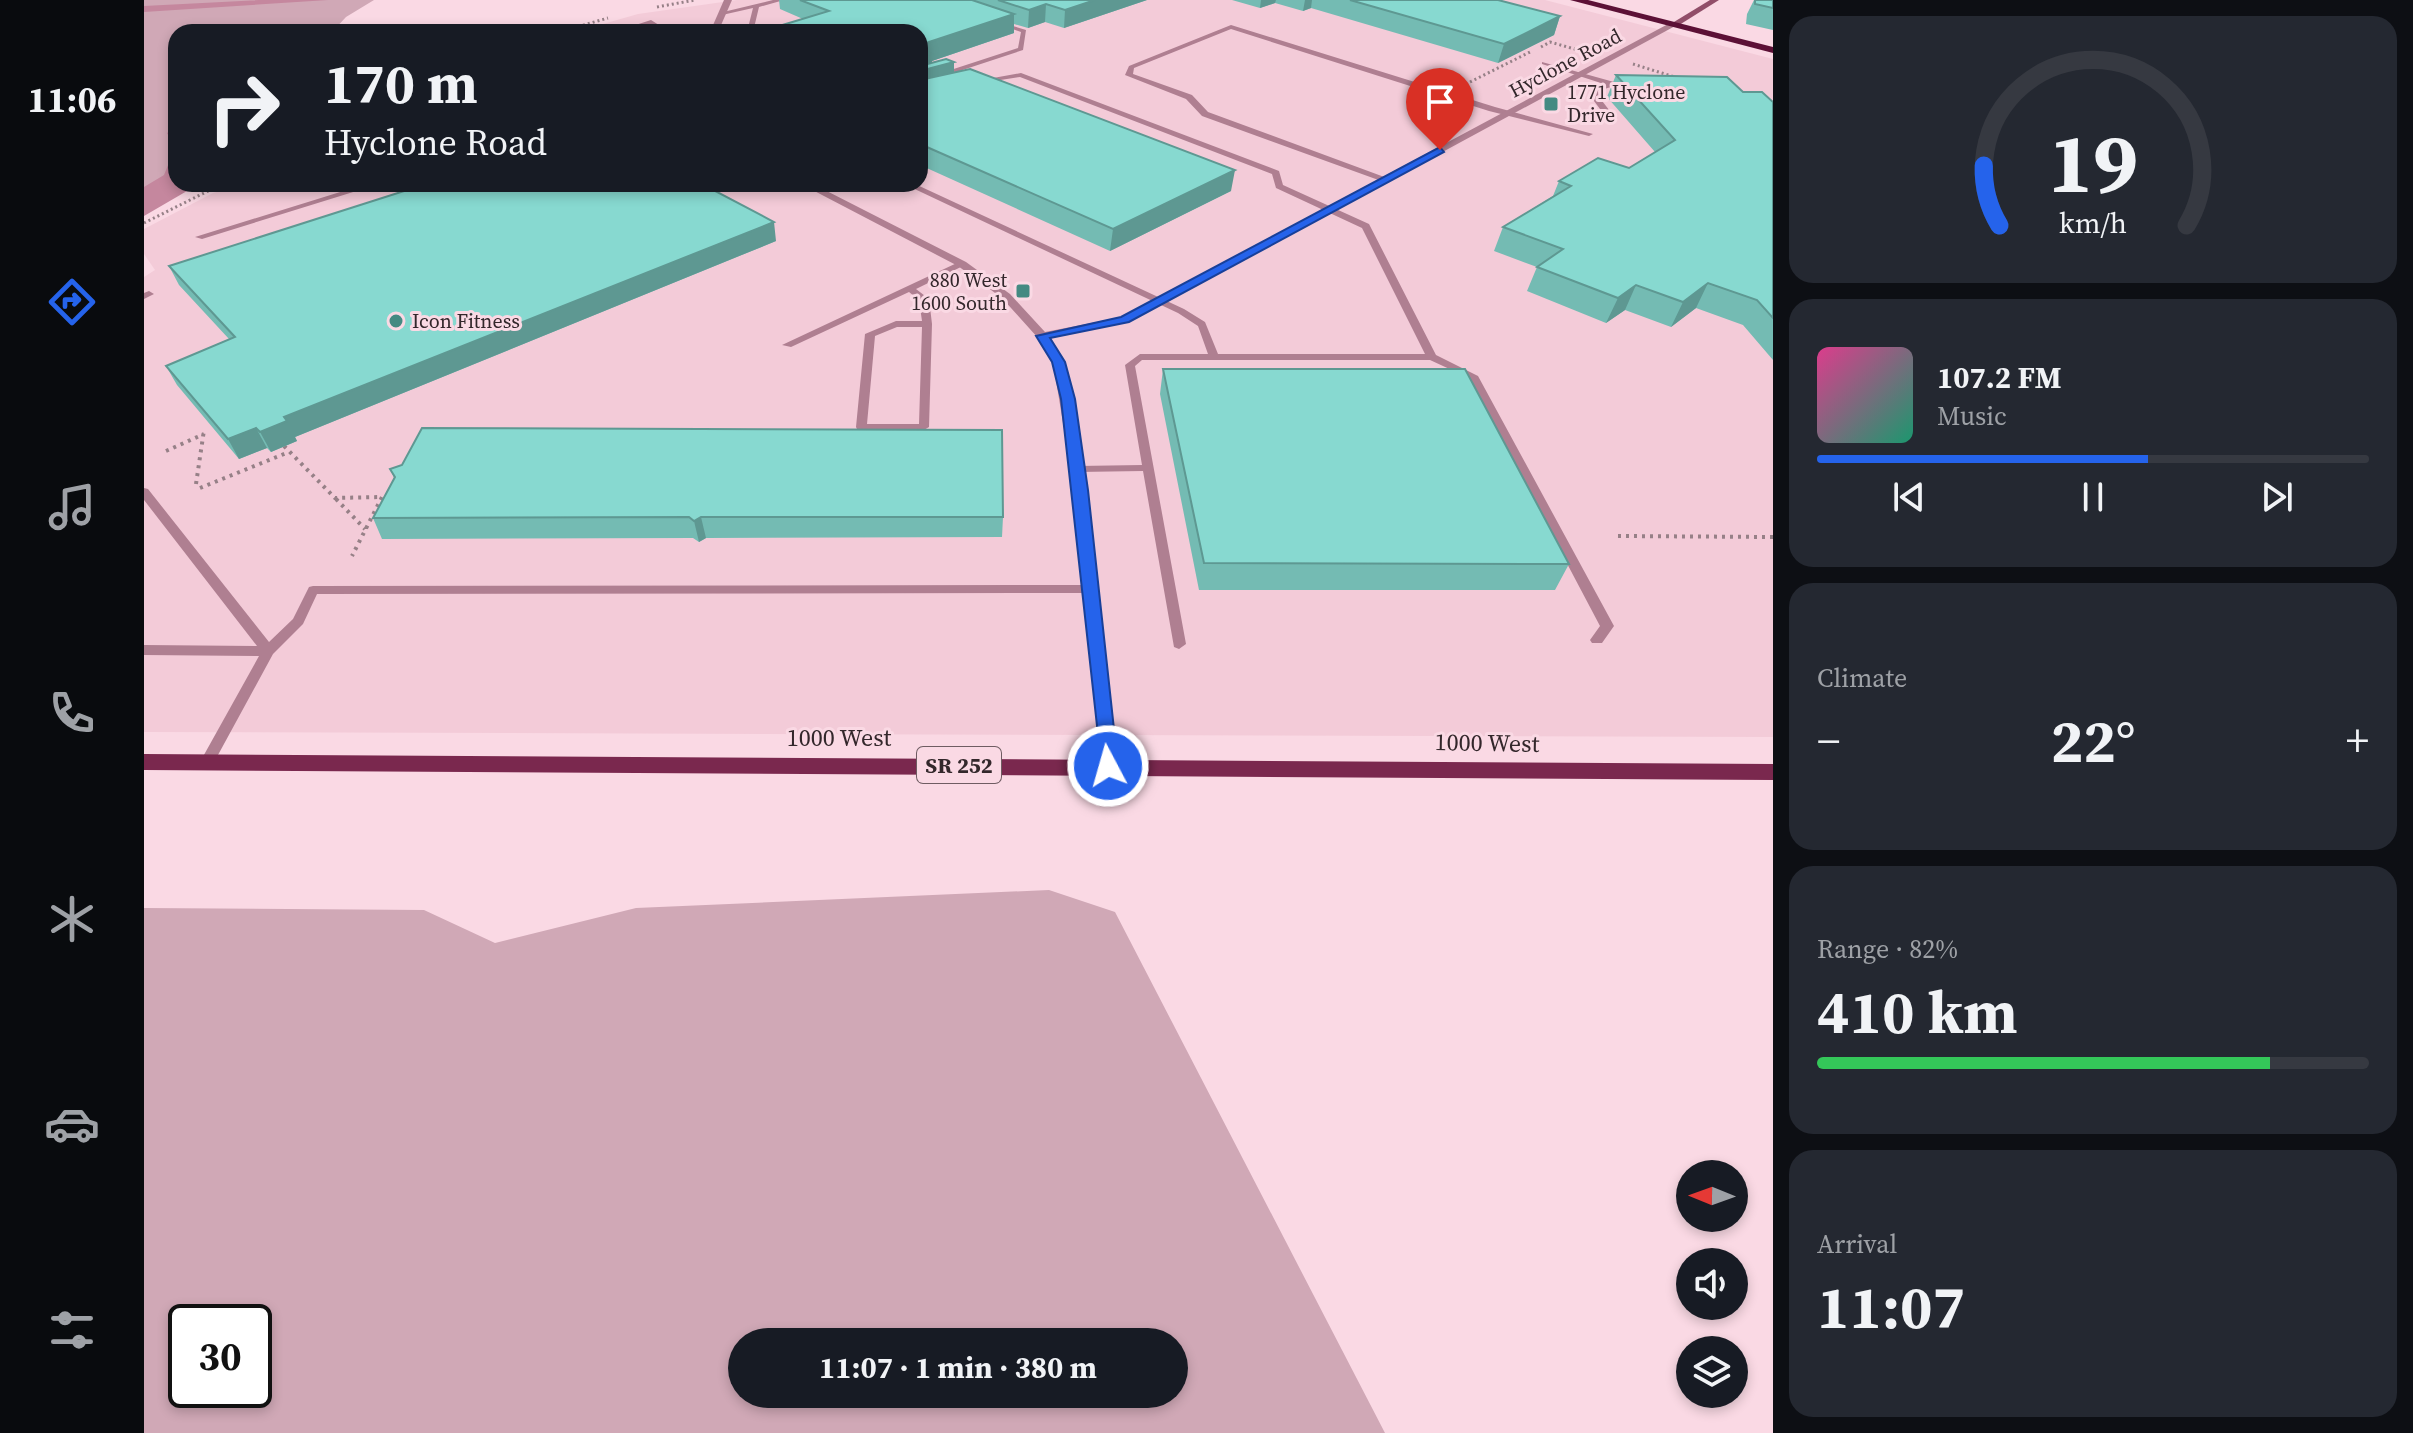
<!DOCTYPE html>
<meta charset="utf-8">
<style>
body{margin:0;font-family:"Source Serif 4",serif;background:#242831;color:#f1f3f6;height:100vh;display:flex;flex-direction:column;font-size:30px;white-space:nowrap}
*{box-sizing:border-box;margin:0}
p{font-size:26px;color:#9ea1a6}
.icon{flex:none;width:44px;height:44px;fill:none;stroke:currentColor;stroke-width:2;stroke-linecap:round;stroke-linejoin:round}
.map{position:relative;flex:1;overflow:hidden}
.panel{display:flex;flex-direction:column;gap:16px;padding:16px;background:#0d0f14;width:640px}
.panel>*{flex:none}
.top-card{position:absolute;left:24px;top:24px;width:760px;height:168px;border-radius:24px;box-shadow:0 4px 12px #0003;background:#171b24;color:#f1f3f6;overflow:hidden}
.needle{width:52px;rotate:271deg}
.controls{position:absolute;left:1532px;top:1160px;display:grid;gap:16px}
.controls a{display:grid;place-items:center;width:72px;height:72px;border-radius:50%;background:#171b24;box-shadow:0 4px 12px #0003;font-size:40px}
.speed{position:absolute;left:24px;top:1304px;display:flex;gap:16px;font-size:40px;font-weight:700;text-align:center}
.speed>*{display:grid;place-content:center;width:104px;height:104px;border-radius:50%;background:#171b24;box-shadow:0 4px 12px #0003;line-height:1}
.speed .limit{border:4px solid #111;border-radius:12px;background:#fff;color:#111}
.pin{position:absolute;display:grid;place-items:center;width:68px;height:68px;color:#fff;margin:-82px -34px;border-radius:50% 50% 50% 0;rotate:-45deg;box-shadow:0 0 8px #0007}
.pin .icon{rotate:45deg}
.me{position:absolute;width:88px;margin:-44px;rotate:354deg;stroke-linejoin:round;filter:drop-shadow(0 0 6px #0008)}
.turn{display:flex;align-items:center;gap:28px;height:168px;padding:0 24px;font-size:36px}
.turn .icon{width:104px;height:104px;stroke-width:2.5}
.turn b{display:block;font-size:56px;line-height:68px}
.big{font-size:60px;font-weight:700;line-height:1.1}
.panel .tile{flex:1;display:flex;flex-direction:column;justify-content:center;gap:12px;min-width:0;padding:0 28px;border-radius:24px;background:#242831}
.panel .dial{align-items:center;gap:0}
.dial svg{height:208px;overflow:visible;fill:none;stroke:#363941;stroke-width:7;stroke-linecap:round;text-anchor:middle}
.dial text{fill:#f1f3f6;stroke:none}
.song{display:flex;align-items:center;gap:24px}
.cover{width:96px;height:96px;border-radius:12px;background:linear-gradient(135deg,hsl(330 70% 55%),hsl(160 70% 35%))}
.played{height:8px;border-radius:4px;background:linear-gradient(90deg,#2563eb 60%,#363941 60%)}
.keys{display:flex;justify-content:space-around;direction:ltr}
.heat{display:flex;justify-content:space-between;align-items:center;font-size:44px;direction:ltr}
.charge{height:12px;border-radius:6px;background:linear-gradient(90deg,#34c759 82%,#363941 0)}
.trip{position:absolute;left:584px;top:1328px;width:460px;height:80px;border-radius:40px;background:#171b24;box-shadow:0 4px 12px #0003;font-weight:700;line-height:80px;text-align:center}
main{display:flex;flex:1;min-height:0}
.tab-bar{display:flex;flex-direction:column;width:144px;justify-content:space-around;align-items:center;background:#090b0e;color:#9ea1a6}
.tab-bar .icon{width:56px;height:56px}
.tab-bar .selected{color:#2563eb}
.tab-bar b{font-size:36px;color:#f1f3f6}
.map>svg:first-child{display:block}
</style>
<main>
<nav class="tab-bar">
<b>11:06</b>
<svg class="icon selected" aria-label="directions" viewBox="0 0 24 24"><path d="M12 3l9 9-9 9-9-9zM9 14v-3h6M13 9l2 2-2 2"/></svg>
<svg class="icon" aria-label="music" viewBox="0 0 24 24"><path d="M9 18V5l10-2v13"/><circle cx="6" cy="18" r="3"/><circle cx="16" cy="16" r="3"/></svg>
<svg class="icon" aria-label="phone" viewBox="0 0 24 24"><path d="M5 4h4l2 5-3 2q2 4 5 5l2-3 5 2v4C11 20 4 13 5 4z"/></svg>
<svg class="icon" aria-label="climate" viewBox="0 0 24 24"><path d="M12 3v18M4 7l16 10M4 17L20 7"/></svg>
<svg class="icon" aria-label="car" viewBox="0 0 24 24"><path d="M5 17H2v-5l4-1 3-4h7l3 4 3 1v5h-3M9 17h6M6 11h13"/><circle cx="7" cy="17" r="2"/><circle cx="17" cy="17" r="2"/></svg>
<svg class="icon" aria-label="filters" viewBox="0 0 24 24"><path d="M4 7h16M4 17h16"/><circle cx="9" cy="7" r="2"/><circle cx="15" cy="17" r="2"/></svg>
</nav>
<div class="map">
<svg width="1629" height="1433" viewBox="0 0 1629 1433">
<rect width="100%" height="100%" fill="#fad9e4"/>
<path fill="#f3cbd8" d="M593 0H1401L1629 59V737L0 732V277L11 270 0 254V229L69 193 100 184H776V32H431L494 14Z"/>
<path fill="#d0a8b6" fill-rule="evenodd" d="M0 0H230L202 17 188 32H32V184L0 210Z
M905 890 971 912 1241 1433H0V908L280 910 351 943 492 908ZM42 1322H110V1390H42ZM598 1342H1030V1394H598Z"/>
<path fill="#c5879e" d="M115 0H184L0 12V6Z
M32 127V184H55L0 216V187L20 175 31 148 23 133Z"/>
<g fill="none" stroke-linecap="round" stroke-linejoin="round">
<path stroke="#c5879e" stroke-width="5" d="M353 32 382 29"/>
<path stroke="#968087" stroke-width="3" stroke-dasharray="2 3" stroke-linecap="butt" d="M513 7 551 0
M415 32 464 18
M1397 47 1406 42 1441 52
M1489 64 1537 79
M1326 82 1388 51
M0 223 78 184"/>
<path stroke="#968087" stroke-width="4" stroke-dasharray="3 5" stroke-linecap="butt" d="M140 446 191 498 238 497 208 556
M22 451 60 434
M52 484 60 430
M56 488 145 452
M192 499 221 529
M1474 536 1629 537"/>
<path fill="#af7f91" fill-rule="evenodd" d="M629 0H640L615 7 609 32H603L609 8 578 15 575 13Z
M507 20 526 32H518L506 24 480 32H470Z
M852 21 882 30 879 50 776 84V80L874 48 877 32 852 23Z
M1087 25 1351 107 1449 134 1445 136 1345 111 1087 29 990 68 989 74 1048 95 1064 112 1243 178V182H1240L1058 116 1042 99 981 75 985 66Z
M1398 62 1470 82V86L1454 91 1455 97 1469 115 1468 117H1462L1447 97V88L1460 84 1398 64Z
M877 73 1135 171 1139 185 1225 224 1292 355 1334 376 1470 626 1458 643H1448L1446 640 1456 626 1325 378 1286 360H998L991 366 1042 644 1035 649 1030 647 999 471 934 472 928 469 934 466 998 465 981 365 996 354H1064L1054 326 1034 313 760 184H771L1040 309 1061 322 1074 354H1281L1218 228 1132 188 1128 174 876 77 831 84 827 82Z
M222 184H235L58 239 51 237Z
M815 262 823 264 772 289 785 299 788 324 785 427 780 430 713 429 712 427 721 334 752 321H778L775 300 765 292 647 347 638 345ZM753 327H778L775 424H723L731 336Z
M5 291 10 294 0 299V293Z
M0 488 4 489 125 642 149 619 165 587 169 586 946 585 952 589 946 593 173 594 159 624 129 654 68 766H58L56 762 115 656 0 655V645L113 646 0 500Z"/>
<path fill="#af7f91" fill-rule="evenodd" d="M580 0H588L574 32H566Z
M1526 23 1533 25 985 322 905 338 921 362 944 490 972 766 970 771H958L930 490 909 362 894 338 858 298 814 266 657 184H669L822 262 866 294 901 332 978 317Z"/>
<path fill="#914e69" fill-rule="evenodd" d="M1566 0H1575L1532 27 1525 25Z"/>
<path fill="#7a284e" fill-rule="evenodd" d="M0 754 1629 764V780L0 770Z"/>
<path fill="#5c1036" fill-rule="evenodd" d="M1426 0H1444L1629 47V53Z"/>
</g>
<path fill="#74bbb3" d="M635 0H1003L920 28 901 22 884 28 870 24V33L788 61V63L810 62V72L1087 191 966 251 776 165V32H622V30L659 19 636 9Z
M1088 0H1354L1416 16 1410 35 1354 63 1167 8 1159 11 1131 3 1116 8Z
M1610 0H1629V30L1602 24 1603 14Z
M1472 75 1599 92 1629 102V360L1599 325 1552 308 1527 327 1481 310 1462 323 1383 291 1393 267 1350 251 1359 227 1409 196 1415 181 1485 168 1511 152 1463 97Z
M632 241 151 437 153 441 127 452 123 448 95 459 33 385 22 366 85 339 35 285 25 266Z
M1019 369 1425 564 1411 590H1055L1016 394Z
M246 469 859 517 858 537 562 538 555 542 549 538 238 539 229 518 250 478Z"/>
<path fill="#5e9892" d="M951 0H1003L920 28 921 10Z
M1117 0H1132L1131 3 1116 8Z
M1161 0H1168L1167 8 1159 11Z
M902 4 901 22 884 28 885 10Z
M870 14V33L788 61V68L810 62V82L776 91V45Z
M1416 16 1410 35 1354 63 1360 44Z
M1091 170 1087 191 966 251 969 229Z
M630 222 632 241 151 437 153 441 127 452 116 432 140 417Z
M1564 283 1552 308 1527 327 1539 302Z
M1492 285 1481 310 1462 323 1474 298Z
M112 428 123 448 95 459 84 439Z
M557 517 562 538 555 542 550 521Z"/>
<path fill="#87d9d0" stroke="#5e9892" stroke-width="2" d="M656 0H828L870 14 776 45V32H627L622 30 685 11Z
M854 0H951L921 10 902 4 885 10Z
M1206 0H1354L1416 16 1360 44Z
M1611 0H1629V8L1611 4Z
M776 49 787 54 776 58Z
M802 59 810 62 776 71V66Z
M826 69 1091 170 969 229 776 144V80Z
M1472 75 1583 77 1599 92H1618L1629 102V318L1613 300 1564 283 1539 302 1492 285 1474 298 1393 267 1419 249 1359 227 1427 186 1415 181 1454 158 1485 168 1531 140Z
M282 184H558L630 222 140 417 143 421 116 432 112 428 84 439 22 366 91 337 25 266Z
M1019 369H1321L1425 564 1060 563Z
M278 428 858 430 859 517H557L550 521 545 517 229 518 251 477 246 469 258 465Z"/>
<path fill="#2563eb" stroke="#184099" stroke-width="2" d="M1296 147 1300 152 985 322 906 338 921 362 931 399 944 490 974 766 964 773 958 771 917 399 908 362 892 336 977 317Z"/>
<g fill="#448a82" stroke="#fad9e4" stroke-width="3">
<rect x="1399" y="96" width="16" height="16" rx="4"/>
<rect x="871" y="283" width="16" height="16" rx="4"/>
<circle cx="252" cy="321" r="8"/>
</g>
<g text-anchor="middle" stroke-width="6" stroke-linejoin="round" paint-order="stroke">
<g font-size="20" fill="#33272b" stroke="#fad9e4">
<text transform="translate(1421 63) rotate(-28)" y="7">Hyclone Road</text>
</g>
<g font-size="20" fill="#33272b" stroke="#fad9e4" text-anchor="start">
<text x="1423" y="99">1771 Hyclone<tspan x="1423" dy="23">Drive</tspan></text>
<text x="863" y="287" text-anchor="end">880 West<tspan x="863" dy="23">1600 South</tspan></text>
<text x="268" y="328">Icon Fitness</text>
</g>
<rect fill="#fad9e4" stroke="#6f5c62" stroke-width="2" x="773" y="747" width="84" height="36" rx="6"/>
<g font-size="22" font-weight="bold" fill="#33272b">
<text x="815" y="773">SR 252</text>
</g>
<g font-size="24" fill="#33272b" stroke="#fad9e4">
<text x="695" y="746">1000 West</text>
<text transform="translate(1343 743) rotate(1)" y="8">1000 West</text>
</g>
</g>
</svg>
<div class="controls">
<a><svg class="needle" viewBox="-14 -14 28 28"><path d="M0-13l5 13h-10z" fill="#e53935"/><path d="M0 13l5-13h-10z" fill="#9ea1a6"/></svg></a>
<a><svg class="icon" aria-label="sound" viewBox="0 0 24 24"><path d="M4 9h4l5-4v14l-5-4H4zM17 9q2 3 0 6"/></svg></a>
<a><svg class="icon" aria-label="layers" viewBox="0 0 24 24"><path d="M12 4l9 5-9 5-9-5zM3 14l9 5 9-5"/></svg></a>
</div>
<div class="speed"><div class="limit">30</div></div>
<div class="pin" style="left:1296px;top:150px;background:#d93025"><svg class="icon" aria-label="arrive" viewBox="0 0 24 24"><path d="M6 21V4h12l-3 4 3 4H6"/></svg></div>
<svg class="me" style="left:964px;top:766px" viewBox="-20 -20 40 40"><circle r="17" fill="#2563eb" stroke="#fff" stroke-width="3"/><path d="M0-11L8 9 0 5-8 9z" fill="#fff"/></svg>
<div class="trip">11:07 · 1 min · 380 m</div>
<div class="top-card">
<div class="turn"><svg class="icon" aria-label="right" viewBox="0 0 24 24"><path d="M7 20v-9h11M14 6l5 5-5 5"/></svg><div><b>170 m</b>Hyclone Road</div></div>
</div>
</div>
<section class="panel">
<div class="tile dial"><svg viewBox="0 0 100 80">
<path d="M14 69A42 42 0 1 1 86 69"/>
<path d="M14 69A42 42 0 0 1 8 46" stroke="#2563eb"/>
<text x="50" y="56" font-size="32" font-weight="700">19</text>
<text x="50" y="72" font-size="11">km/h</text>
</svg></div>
<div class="tile">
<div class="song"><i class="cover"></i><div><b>107.2 FM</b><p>Music</p></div></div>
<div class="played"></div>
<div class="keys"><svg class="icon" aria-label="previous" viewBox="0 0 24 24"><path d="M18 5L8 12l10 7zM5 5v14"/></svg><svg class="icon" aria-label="pause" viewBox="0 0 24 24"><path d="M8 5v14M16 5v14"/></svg><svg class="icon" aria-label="next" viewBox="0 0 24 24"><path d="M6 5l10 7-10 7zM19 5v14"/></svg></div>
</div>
<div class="tile"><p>Climate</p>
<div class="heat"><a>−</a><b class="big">22°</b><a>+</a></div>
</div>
<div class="tile"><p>Range · 82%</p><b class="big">410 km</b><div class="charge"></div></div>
<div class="tile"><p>Arrival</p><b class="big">11:07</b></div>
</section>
</main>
